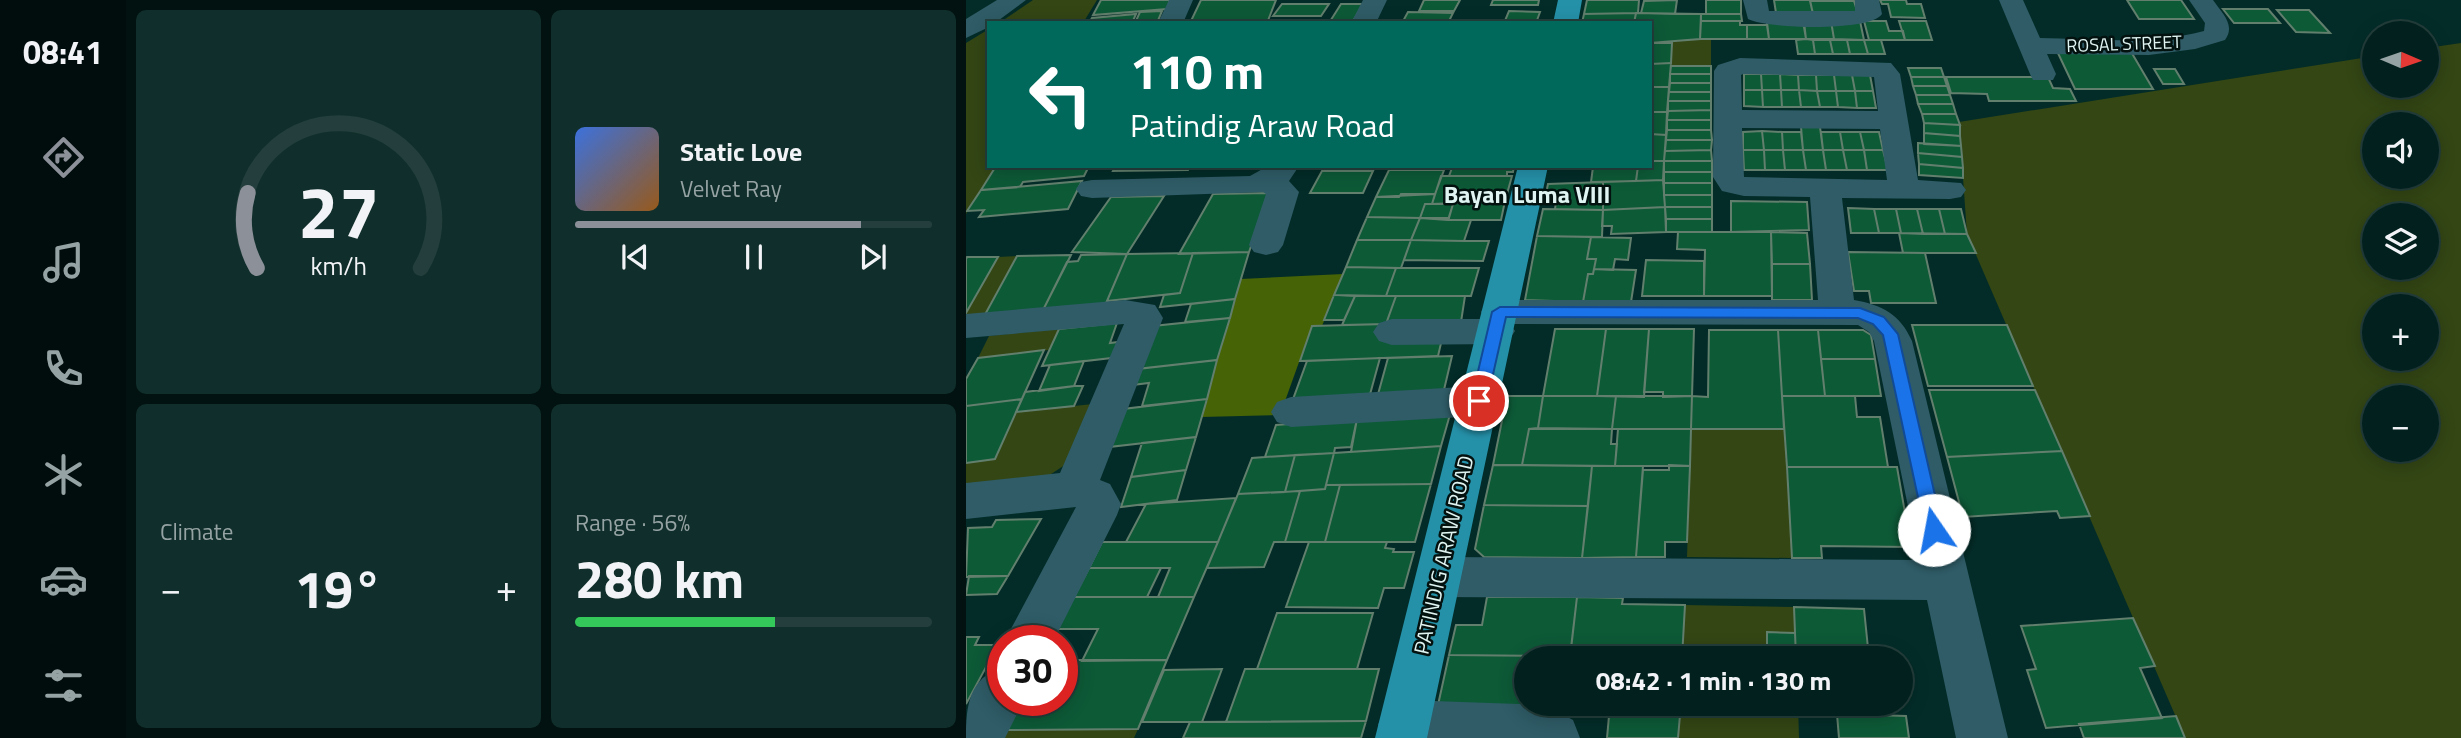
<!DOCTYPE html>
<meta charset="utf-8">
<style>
body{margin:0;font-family:"Titillium Web",sans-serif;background:#102e2b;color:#f1f3f6;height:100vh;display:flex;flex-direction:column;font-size:26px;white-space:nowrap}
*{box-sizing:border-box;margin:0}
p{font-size:23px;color:#96a3a4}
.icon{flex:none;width:38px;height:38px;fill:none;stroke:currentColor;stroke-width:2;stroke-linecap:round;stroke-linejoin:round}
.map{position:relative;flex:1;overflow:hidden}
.side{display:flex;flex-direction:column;gap:10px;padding:10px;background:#011210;width:840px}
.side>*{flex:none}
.hud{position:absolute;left:21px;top:21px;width:665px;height:147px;border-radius:0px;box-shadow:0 4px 18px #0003,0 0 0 2px #233e3c;background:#00695c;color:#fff;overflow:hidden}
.needle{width:46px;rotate:92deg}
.controls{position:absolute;left:1396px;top:21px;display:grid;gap:14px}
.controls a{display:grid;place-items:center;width:77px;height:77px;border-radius:50%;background:#02211e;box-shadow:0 4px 18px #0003,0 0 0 2px #233e3c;font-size:35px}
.speed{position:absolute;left:21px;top:625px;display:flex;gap:14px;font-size:35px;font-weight:700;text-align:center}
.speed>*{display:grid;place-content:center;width:91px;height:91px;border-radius:50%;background:#02211e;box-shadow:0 4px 18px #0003,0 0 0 2px #233e3c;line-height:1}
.speed .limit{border:10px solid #d22;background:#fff;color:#111}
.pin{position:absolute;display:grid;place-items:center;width:60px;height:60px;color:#fff;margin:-30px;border:4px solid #fff;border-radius:50%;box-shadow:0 2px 7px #0007}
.me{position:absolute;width:77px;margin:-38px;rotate:348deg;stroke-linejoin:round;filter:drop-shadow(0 0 5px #0008)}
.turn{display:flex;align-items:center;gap:24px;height:147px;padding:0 28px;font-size:32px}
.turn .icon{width:91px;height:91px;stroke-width:2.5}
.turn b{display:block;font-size:49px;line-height:60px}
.big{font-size:52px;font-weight:700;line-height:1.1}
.side .tile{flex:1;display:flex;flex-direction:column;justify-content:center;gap:10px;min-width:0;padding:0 24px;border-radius:10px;background:#102e2b}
.side .dial{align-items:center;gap:0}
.dial svg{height:182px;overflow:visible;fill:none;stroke:#233e3c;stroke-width:7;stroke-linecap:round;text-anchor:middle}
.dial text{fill:#f1f3f6;stroke:none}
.song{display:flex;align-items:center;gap:21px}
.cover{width:84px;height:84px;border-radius:10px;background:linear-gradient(135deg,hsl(220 70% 55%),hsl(30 70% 35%))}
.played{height:7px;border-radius:4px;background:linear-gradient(90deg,#8c9099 80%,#233e3c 80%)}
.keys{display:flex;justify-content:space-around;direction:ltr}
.heat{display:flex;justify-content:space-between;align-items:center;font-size:38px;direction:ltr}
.charge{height:10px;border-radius:5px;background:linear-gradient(90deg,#34c759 56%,#233e3c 0)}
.side .tiles{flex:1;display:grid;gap:10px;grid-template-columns:repeat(2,1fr)}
.trip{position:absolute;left:548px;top:646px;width:399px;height:70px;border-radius:35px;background:#02211e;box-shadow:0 4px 18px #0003,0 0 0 2px #233e3c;font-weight:700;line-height:70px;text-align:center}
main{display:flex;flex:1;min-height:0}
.tabs{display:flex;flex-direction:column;width:126px;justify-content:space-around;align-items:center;background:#010d0c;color:#96a3a4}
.tabs .icon{width:49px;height:49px}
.tabs .active{color:#8c9099}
.tabs b{font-size:32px;color:#f1f3f6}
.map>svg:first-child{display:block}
</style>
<main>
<nav class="tabs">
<b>08:41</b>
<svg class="icon active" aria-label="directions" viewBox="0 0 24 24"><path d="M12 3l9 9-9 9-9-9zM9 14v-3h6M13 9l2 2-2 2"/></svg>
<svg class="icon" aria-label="music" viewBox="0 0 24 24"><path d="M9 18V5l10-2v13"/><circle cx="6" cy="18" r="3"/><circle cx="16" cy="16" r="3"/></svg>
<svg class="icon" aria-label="phone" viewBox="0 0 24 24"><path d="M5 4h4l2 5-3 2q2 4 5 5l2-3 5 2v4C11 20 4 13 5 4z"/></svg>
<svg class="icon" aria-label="climate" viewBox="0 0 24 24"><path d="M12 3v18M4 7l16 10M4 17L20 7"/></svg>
<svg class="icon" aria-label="car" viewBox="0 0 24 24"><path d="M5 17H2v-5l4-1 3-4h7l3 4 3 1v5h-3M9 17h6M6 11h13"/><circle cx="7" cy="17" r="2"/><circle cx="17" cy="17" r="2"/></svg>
<svg class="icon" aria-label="filters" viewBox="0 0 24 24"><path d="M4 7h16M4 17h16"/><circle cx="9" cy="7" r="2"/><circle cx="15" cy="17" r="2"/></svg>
</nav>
<section class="side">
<div class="tiles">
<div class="tile dial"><svg viewBox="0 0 100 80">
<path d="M14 69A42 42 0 1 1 86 69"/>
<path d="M14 69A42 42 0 0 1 10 36" stroke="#8c9099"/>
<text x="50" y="56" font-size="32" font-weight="700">27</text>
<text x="50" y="72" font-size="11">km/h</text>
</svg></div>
<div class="tile">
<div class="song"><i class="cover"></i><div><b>Static Love</b><p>Velvet Ray</p></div></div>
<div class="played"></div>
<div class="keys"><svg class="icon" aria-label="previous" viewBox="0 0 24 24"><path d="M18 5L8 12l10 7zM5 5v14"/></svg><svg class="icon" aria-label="pause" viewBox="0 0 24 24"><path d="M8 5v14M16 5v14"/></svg><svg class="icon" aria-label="next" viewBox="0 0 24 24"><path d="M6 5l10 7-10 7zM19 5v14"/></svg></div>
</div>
<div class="tile"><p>Climate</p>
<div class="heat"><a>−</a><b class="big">19°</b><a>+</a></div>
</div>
<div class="tile"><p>Range · 56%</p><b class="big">280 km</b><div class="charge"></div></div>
</div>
</section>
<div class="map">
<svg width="1495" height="738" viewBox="0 0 1495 738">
<rect width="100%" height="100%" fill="#032c28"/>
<path fill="#334614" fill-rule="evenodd" d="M67 0H131L117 23H33Z
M23 29V166H30L0 214V43Z
M706 39H745V66H705Z
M1495 43V738H1219L1001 234 993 122 1409 56V86H1461V48ZM1409 124H1461V177H1409ZM1409 215H1461V268H1409ZM1409 306H1461V359H1409ZM1409 397H1461V450H1409Z
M51 256 18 317 0 319V313L32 257Z
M93 329 83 350 12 358 23 336Z
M127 404 105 461 79 478 0 488V463L29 459 50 412Z
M725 429H818L826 558 721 557Z
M719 605 828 607 829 633 801 632V658H716Z
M714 704H832L833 738H712Z
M172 729 168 738H37L41 730Z"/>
<path fill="#466306" d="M377 274 356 326H346L314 415 235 417 275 279Z"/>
<path fill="#0d5a37" stroke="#627f6d" stroke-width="2" d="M135 0H204L201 9 127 15Z
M235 0H310L301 23H224Z
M458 0H494L488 11H453Z
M527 0H573L572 5H525Z
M621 0H673L672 13 618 14Z
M711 0 709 14 675 13 678 1Z
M740 0H775V14H740Z
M808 0H844L847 14 810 13Z
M914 0H940L941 4H955L959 18 925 17 922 4H916Z
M1161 0H1215L1228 19H1173Z
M844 1H888L892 14H847Z
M316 4H363L355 16H307Z
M375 4H397L386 23H363Z
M1257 9H1302L1314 23H1268Z
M1311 10H1343L1364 33 1330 32Z
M196 11 191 23H169L174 12Z
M543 11 574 12 570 23H538Z
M442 12 487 13 482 23H436Z
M670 13 735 14 734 39 684 43V23H668Z
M670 13 668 23H616L618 14Z
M170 14 166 23H123L126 18Z
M735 14H775L776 21H735Z
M735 21H774V25H781V39H734Z
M837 21H865L868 39H840Z
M865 21H894L898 40 868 39Z
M898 21H920L923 31H937L939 40H903Z
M933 21H960L966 40H939Z
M801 22H838L840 39H803Z
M781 25H801L803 39H781Z
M840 39 847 40 849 54H832L830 40Z
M847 40H864L867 54H849Z
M864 40H881L884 54H867Z
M881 40H898L902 54H884Z
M898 40H915L919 54H902Z
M684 43H706L705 63 684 64Z
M1090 49 1164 50 1187 89H1109Z
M705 63 703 87H684V64Z
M705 66H745V74H704Z
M942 68H975L978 77H945Z
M1188 69H1209L1218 84H1197Z
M704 74H745V83H704Z
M778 74H795L796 90H778Z
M795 74H814L815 90H796Z
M814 74 832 75 833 90H815Z
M832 75H850L851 91 833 90Z
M850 75H868L870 91H851Z
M868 75H886L889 91H870Z
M886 75H904L907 91H889Z
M945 77H978L981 86H947Z
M980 77H1082L1087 88 1104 89 1110 101H1023L1021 94 985 93Z
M704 83H745V92H703Z
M947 86H981L984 95H950Z
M684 87H703L701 112H684Z
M778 90H796L797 107 778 106Z
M796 90H815L816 107H797Z
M815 90H833L835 107H816Z
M833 90 851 91 854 107H835Z
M851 91H870L872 107H854Z
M870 91H889L891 108 872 107Z
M889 91H907L910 108H891Z
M703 92H745V101H702Z
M950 95H984L987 104H952Z
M702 101H745V110L702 111Z
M952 104H987L990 114H956Z
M745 110V120H701L702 111Z
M684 112H701L700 135 684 134Z
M956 114H990L994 125 958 123Z
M701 120H745V130H701Z
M958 123 994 125V136L958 133Z
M835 127H854L857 150H837Z
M701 130H745L746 140H700Z
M796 131 798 150H777V132Z
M796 131 816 132 817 150H798Z
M816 132H835L837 150H817Z
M855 132H874L877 150H857Z
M874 132H894L898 150H877Z
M894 132H913L917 150H898Z
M958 133 994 136 995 146 958 144Z
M684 134 700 135 698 161H684Z
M700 140H746L745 150 699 151Z
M952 143 995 146 996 157 952 153Z
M745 150 746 161H698L699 151Z
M777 150H798L799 170H778Z
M798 150H817L819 170H799Z
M817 150H837L840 170H819Z
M837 150H857L860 170H840Z
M857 150H877L881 170H860Z
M877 150H898L901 170H881Z
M898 150H917L922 170H901Z
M952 153 996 157 997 168 953 164Z
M684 161H698L697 180 670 181 672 166H684Z
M698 161H746V172H698Z
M953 164 997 168V178L953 175Z
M30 166H123L118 176 57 182 54 187 15 190Z
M150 166H224L222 170 147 171Z
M424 166H479L478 170H423Z
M479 166H548L547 172H541V176H483L486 168Z
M672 166 670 181 625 182 627 167Z
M423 170H478L469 194 410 197Z
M356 171H407L397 193H344Z
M698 172H746V183H698Z
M475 176H546L539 201 466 204Z
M697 180 699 207 637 210V182Z
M116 181 102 209 13 217 18 210 1 211 15 190Z
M637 182V210L589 209 590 202 578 203 582 184Z
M698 183H746V195H698Z
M304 193 283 252 213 254 247 194Z
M435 194H469L466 204H459L454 218 401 217 410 197H433Z
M698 195H746V207H699Z
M198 196 161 254 106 252 145 197Z
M488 201H539L535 220H482Z
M765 201 841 202 843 230 765 232Z
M459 204H487L483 218H454Z
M699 207 700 232 645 234 646 226H636L637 210Z
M699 207H746V219H700Z
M882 208 908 209 913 233H885Z
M577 209 637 210 636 237 571 236Z
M908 209H930L935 233H913Z
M930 209H951L957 234 935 233Z
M951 209H973L979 234H957Z
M973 209H995L1001 234H979Z
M401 217 454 218 445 240H391Z
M454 218 482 220H505L498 241 445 240Z
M700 219H746V232H700Z
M712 232H805L806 296H738L739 250 711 249Z
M805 232 841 233 844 264H806Z
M933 233 1001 234 1010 253H937Z
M571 236 625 237 621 259H630L627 274H622L617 302 559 300Z
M625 237 665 238 662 260 649 259 647 270 628 269 630 259H621Z
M391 240H445L435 268 380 267Z
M445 240 498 241H523L517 261 438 260Z
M283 252 269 299 194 307 198 295 214 293 227 253Z
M882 252 959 253 970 303H905L903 291H888Z
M227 253 214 293 141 301 161 254Z
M161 254 138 308 75 314 101 262 112 261 115 255Z
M105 255 75 314 16 320 51 256Z
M1 257H32L0 313V259Z
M680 260 738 261V296H676Z
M806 264H844L846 300H806Z
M380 267 430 268 420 296 368 295Z
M430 268H513L505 296H420Z
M628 269 670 270 665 302H617L622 274H627Z
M368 295 389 296 378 320H358Z
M389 296H430L420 324 376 325Z
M430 296H499L495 322 420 324Z
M269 299 264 318 219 322 225 304Z
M264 318 251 360 171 369 187 326Z
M151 323 144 343 160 341 154 357 76 366 93 329Z
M420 324 476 339 472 356 334 361 346 326Z
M946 325H1041L1067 386H962Z
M589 329H640L631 396H577Z
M640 329H683L678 397 631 396Z
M683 329H728L726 396 697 397V392H678Z
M743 330H812L818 429H725L726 396 742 397Z
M812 330H852L859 396H816Z
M852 330H897L905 335 909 359H855Z
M78 350 56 399 0 406V379L12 358Z
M486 356 477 394 411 398 422 358Z
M414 358 403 398 326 402 341 361Z
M855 359H909L915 396H859Z
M251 360 241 399 176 406 183 383 166 385 171 369Z
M118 361 108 386 73 391 84 365Z
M108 386H117L108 406 50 412 59 392Z
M963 390H1069L1096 451 981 457Z
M541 396H577L572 428 563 429 556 465H527Z
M577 396H650L646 429 572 428Z
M650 396H726L725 429H646Z
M816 396H889L891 417H914L922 467H821Z
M56 399 29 459 0 463V406Z
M241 399 230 437 143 447 157 409Z
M485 411 475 446 385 452 391 419Z
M391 419 385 447 369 448 368 453 299 457 310 425Z
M563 429H646L645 444H651L649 466 556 465Z
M652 429H725L724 466H649Z
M230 437 220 470 165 477 176 443Z
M475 446 465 484 360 485 368 453Z
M1096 451 1124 516 1094 518 1091 511 997 517 981 457Z
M368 453 359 489 319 492 329 455Z
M329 455 319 492 272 494 286 458Z
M527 465 626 466 622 506 518 505Z
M703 465 724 466 721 542H699V557H670L677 470H703Z
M626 466H677L670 557 616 558Z
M821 467H931L945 547 855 546 856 558H826Z
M220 470 211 500 155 507 165 477Z
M465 484 449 542H359L374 485Z
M360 485H374L359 542H319L334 491 359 489Z
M334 491 319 542H308L298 567 241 568 272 494Z
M270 498 252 542H160L180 504Z
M518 505 622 506 616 558 518 557 509 549Z
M75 519 42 576 0 577 2 528 26 527 30 520Z
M136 542H252L228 597H192L204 568H123Z
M343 542H421L419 548 428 549 427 552H448L438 588H418L412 608 320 607Z
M123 568H195L181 597H108Z
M3 576H42L31 594 0 595Z
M108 597H228L201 660 116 661 132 629H91Z
M521 597H611L604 656 483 655 490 625H516Z
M611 597 657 598 656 604 719 605 716 658H604Z
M828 607 898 609 903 658H830Z
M311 613H407L391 669H291Z
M1167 618 1189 666 1174 668 1196 718 1080 728 1061 670 1070 669 1055 626Z
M801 632 829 633 830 658H801Z
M0 637H13L9 645H32L0 704Z
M483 655 604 656 560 658V704H598L597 715 470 714Z
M96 660H201L172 729 41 730 56 700H96Z
M256 669 236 722H176L198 670Z
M279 669H413L400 721 260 722Z
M598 704H714V715H597Z
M871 714 940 716 943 738H873Z
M714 715 712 738H641L643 716Z
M1210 716 1219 738H1118L1113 724Z
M400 721 395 738H217L224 722Z"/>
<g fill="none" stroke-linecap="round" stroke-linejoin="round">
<path fill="#2f5c67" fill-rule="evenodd" d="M31 0H60L29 23H23V27L0 38V19Z
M203 0H227L217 23H192Z
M397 0H421L410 23H385Z
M777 0H801L803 11H889V0H913L916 14C904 32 802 29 782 19Z
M1033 0H1057L1074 38C1128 39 1185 45 1238 31L1239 23 1223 0H1247C1256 13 1270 25 1259 40L1229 49 1183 55 1081 54 1090 74 1087 80H1067L1064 74Z
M774 58 925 63 934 74 952 180 995 183 1000 190 995 197 984 199 876 198 888 300C916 305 934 314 946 341L1042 738H990L961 600 473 597 457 591 450 577 457 563 473 557 953 560 908 341 903 332 892 325 544 324 549 331 543 340 530 344 426 345 413 341 407 332 413 323 426 319H519L515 312 520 303 533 300H852L844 197 778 196 756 191 747 177 748 71 752 65ZM777 74 908 77 912 111 776 110 775 75ZM776 128 914 129 921 180 778 177Z
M302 166H333L323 181 333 192 317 245 312 252 300 255 288 252 283 245 300 194 297 192 126 198 115 196 110 189 115 182 126 180 284 176Z
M159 300 189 305 197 318 134 480 144 484 155 504 151 515 88 640H39L110 507 0 519V483L94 473 158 324 0 338V314Z
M513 386 527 391 533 401 527 411 513 416 325 427 311 422 305 412 311 402 325 397Z
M37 666V700H58L39 738H0C0 705 3 679 37 666Z
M438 700 579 705 607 720 614 738H417L412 725 419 707Z"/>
<path fill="#2591a9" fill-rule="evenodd" d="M592 0H616L612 23H587Z
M552 166H582L461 738H409Z"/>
</g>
<path fill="#1a73e8" stroke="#114b97" stroke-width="2" d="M534 307 894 308 918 317 932 334 977 530 974 536 968 538 959 530 917 335 907 324 892 318 540 317 521 401 513 407 505 401 526 312Z"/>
<g text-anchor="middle" stroke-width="5" stroke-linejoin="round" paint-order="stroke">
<g font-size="18" fill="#e0f5f2" stroke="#03110f">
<text transform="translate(1158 44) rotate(-2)" y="6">ROSAL STREET</text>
</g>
<g font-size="21" fill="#e0f5f2" stroke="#03110f">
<text transform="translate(478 555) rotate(-77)" y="7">PATINDIG ARAW ROAD</text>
</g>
<g font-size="24" font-weight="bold" fill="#e0f5f2" stroke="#03110f">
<text x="561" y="203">Bayan Luma VIII</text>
</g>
</g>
</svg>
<div class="controls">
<a><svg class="needle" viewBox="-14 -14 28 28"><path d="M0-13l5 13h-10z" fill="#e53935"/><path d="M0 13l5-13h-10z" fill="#96a3a4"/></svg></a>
<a><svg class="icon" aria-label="sound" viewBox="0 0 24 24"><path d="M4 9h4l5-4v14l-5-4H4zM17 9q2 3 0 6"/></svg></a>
<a><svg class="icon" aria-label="layers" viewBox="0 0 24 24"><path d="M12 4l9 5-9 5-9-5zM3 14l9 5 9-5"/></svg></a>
<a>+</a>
<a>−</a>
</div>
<div class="speed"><div class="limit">30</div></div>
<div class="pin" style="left:513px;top:401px;background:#d93025"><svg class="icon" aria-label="arrive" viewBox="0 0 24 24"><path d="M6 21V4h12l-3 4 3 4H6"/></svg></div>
<svg class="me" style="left:968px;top:530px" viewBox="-20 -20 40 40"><circle r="19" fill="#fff"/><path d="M0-13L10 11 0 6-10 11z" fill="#1a73e8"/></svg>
<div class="trip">08:42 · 1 min · 130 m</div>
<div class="hud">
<div class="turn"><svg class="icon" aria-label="left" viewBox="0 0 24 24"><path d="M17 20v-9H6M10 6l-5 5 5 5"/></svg><div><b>110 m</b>Patindig Araw Road</div></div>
</div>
</div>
</main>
